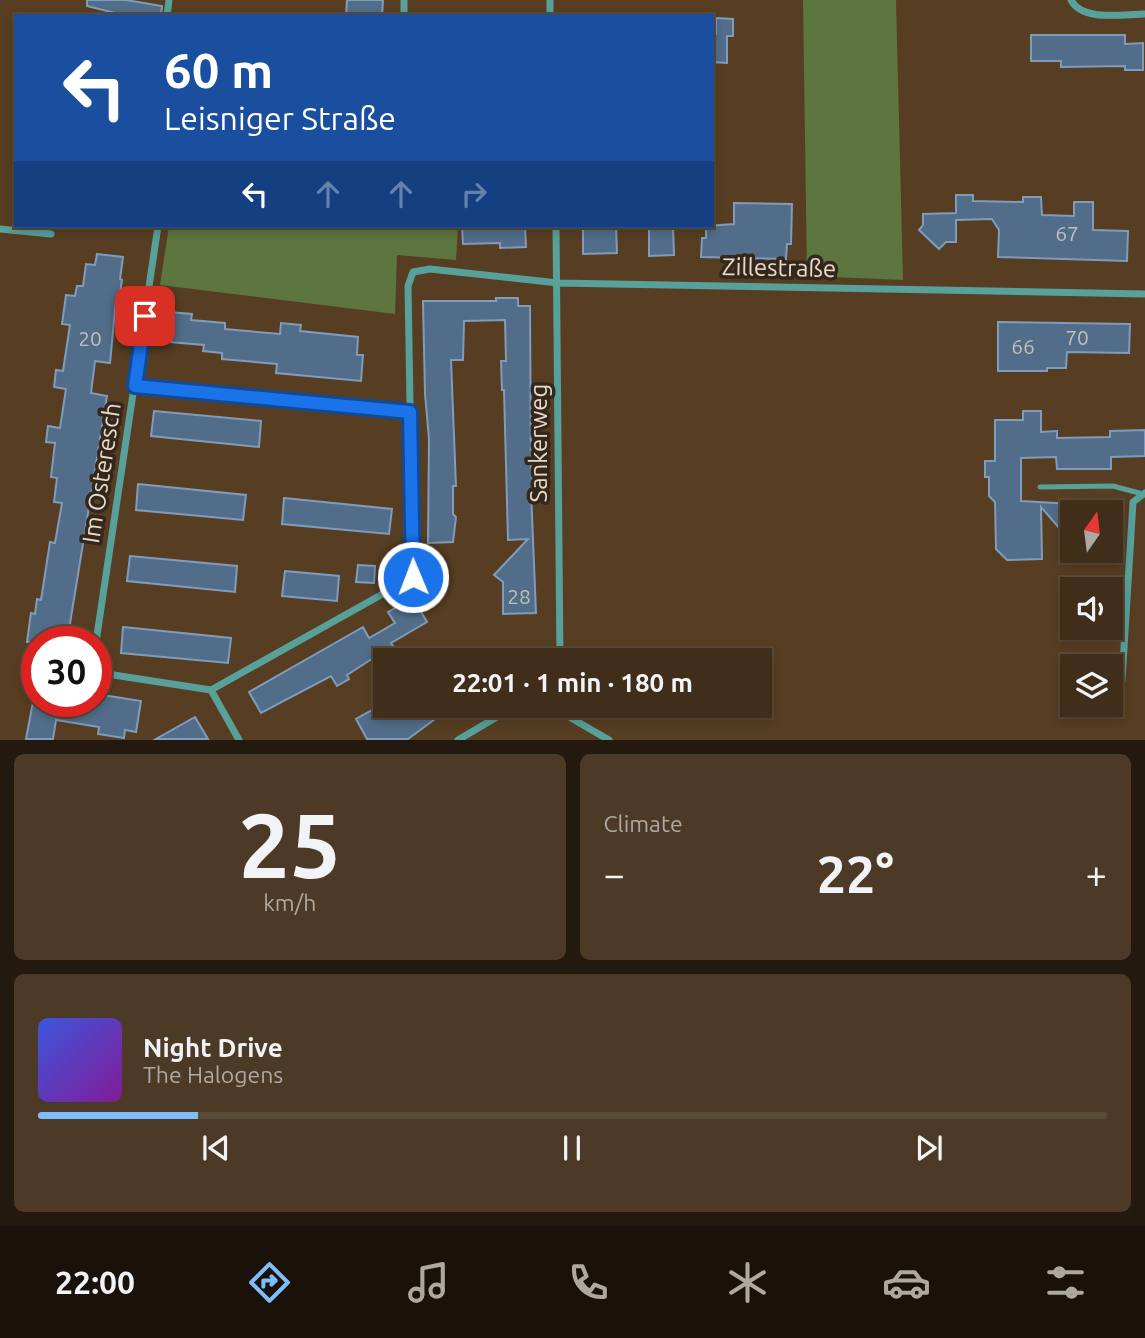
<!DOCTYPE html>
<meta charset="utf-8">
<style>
body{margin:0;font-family:Ubuntu,sans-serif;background:#4c3a27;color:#f1f3f6;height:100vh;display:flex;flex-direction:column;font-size:26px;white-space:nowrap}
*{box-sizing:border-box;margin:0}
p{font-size:23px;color:#aea8a2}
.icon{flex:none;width:38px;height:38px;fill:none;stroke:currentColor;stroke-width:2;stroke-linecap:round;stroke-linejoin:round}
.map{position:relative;height:740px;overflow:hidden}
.sheet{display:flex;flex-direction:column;gap:14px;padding:14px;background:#24190e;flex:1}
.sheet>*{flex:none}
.top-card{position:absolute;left:14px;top:14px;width:700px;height:214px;border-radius:0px;box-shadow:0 4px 10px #0003,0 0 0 2px #5a4a39;background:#1a4fa0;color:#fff;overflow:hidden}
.needle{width:46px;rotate:14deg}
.buttons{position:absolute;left:1060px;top:500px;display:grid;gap:14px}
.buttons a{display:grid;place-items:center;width:63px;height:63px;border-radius:0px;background:#412e1a;box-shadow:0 4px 10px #0003,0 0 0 2px #5a4a39;font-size:35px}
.speed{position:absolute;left:21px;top:626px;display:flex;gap:14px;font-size:35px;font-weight:700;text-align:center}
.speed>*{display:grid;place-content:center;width:91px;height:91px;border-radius:50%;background:#412e1a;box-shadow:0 4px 10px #0003,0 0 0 2px #5a4a39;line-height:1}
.speed .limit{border:10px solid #d22;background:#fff;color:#111}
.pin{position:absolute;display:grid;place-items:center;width:60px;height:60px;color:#fff;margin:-30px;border-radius:14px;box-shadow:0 4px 10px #0006}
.me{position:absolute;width:77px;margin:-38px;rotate:359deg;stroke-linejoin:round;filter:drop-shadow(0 0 5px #0008)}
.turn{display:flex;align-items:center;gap:24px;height:147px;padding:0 35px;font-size:32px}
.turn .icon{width:91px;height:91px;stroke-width:2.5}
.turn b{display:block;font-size:49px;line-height:60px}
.lanes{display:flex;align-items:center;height:66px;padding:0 35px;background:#0003;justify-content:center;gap:35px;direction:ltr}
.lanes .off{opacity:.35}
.big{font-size:52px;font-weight:600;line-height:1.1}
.sheet .tile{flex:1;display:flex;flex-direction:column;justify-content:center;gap:10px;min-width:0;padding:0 24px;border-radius:10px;background:#4c3a27}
.sheet .dial{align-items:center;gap:0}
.dial b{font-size:91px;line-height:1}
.song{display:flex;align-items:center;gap:21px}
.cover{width:84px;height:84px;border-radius:10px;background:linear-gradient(135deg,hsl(230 70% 55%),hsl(290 70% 35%))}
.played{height:7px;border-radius:4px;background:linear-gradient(90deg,#7ebdf9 15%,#5a4a39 15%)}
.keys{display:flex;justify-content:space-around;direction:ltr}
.heat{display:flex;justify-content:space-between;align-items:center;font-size:38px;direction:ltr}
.sheet .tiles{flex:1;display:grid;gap:14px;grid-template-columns:1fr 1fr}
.tile:last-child{grid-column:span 2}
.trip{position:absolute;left:373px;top:648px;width:399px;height:70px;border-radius:0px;background:#412e1a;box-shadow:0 4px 10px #0003,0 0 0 2px #5a4a39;font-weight:600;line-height:70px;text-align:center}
.menu{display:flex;height:112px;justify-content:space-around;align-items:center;background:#1a120a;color:#aea8a2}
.menu .icon{width:49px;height:49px}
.menu .on{color:#7ebdf9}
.menu b{font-size:32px;color:#f1f3f6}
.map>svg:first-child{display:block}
</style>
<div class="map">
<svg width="1145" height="740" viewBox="0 0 1145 740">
<rect width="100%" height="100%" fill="#573e22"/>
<path fill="#5d753f" d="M803 0H896L903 280 807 276Z
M169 226H458L456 260 397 255 395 314 160 285Z"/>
<path fill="#516d89" stroke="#7f9cba" stroke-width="2" d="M87 0H126L162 6 161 16H114L115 13 87 6Z
M347 0H383L382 16H346Z
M716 18 733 19V36H727V63L712 62V34H716Z
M1031 35H1125V44L1143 43V70H1125V66L1061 67V61H1031Z
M956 195H973V201L1023 202V197H1041L1042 215 1074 216V202H1093V230L1128 231 1127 261 998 257 999 230 992 219 956 220V242H946L939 249 919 230 923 225V214L956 213Z
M734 203 792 204 791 244H787L786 259 701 257 702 238H706V226L734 224Z
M462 226H525L526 247 500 248V243L463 244Z
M583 226H616L617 253 583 254Z
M649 226H673L674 255 649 256Z
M97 254 123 257 120 279 122 280 119 300H116L110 363 95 361 91 393 107 396 67 642H27L31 613 35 614 37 599 41 600 50 542 55 543 62 503 54 502 57 478 51 477 55 443 46 442 48 426 60 428 66 389 54 387 56 370 63 371 70 325 62 324 66 295 75 296 77 286H83L86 264 95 265Z
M496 298H518V306H530L531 470 534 490H531L536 613 503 614V582L494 575 528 539 508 540 504 390H502L501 361H506L505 320 464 321 463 360H451L456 486H453V514L456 517 453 542 428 543 429 439 425 394 423 301H496Z
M156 311 192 314 191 320 225 323V329L280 334 281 323 301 325 300 331 358 337 357 355H363L361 381 276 373 277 364 222 359V353L203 351 204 345 170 342 171 329 153 327Z
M998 322 1130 324 1129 353 1067 352 1066 368H1047V371H998Z
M154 411 261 421 259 447 151 436Z
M1023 411H1041V432L1057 431V438L1110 437V431L1145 430V456L1111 457V469H1057L1056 457 1021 458V501L1073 504V544L1041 507 1042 559 1007 560 996 549 995 502 989 496V477H985V461H995V420H1023Z
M138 484 246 495 243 520 136 510Z
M284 498 392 509 389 534 282 524Z
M130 556 237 566 235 592 127 581Z
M358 565 375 566 374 583 356 582Z
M285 571 339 576 337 601 282 596Z
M413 598 427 622 391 643 395 649 380 658 378 655 347 675 349 679 337 686 331 676 261 713 249 692 363 627 369 638 395 623 388 612Z
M123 627 231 638 228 663 121 653Z
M103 695 141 701 136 732 125 730 124 738 98 734 99 727 56 720 53 739H26L33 702H102Z
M381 705H454L408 739H367L356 719Z
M195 717 208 739H156Z"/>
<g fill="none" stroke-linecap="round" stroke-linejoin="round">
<path stroke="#58a09a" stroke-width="5" d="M1040 487 1113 486 1143 494"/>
<path stroke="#58a09a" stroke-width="7" d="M404 0V16
M550 0V16
M1071 0C1082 22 1123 14 1145 14
M167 16 169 0
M556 226 560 660
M0 229 51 234
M135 386 410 412
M96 642 158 226
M96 660 107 674 211 690 239 740
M1122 680 1133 502 1145 493
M211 690 413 577 408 286 413 272 430 269 558 283 1145 294
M566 705 571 718 609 740
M458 740 517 705"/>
</g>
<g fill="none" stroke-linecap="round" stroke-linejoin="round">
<g stroke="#114b97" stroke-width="18">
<path id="route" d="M145 316 135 386 410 412 413 577"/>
</g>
<use href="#route" stroke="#1a73e8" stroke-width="12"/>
</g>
<g text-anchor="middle" stroke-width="7" stroke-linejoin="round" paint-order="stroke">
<g font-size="21" fill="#c2beb9">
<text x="1067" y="241">67</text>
<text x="1077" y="345">70</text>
<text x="90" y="346">20</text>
<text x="1023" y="354">66</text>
<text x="519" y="604">28</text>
</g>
<g font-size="24" fill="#e8d9c9" stroke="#33281b">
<text transform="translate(779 268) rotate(1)" y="8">Zillestraße</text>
<text transform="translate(539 443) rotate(-90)" y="8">Sankerweg</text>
<text transform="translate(102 473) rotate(-81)" y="8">Im Osteresch</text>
</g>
</g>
</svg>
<div class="buttons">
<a><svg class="needle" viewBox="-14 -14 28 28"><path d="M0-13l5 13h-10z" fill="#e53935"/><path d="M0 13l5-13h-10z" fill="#aea8a2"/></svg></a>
<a><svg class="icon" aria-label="sound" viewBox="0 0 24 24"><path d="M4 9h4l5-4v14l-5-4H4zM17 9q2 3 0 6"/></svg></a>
<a><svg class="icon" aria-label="layers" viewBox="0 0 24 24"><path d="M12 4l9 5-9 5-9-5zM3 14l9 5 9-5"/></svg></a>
</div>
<div class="speed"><div class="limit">30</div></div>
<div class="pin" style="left:145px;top:316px;background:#d93025"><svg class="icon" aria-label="arrive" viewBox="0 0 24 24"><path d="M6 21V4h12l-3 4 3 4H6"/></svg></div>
<svg class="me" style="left:413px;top:577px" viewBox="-20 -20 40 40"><circle r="17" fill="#1a73e8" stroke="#fff" stroke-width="3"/><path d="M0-11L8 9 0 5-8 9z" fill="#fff"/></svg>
<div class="trip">22:01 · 1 min · 180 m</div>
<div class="top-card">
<div class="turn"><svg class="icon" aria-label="left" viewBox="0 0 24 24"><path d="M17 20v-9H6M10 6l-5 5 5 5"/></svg><div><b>60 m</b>Leisniger Straße</div></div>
<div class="lanes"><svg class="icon" aria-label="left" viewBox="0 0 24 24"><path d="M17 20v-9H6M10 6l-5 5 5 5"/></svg><svg class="icon off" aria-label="ahead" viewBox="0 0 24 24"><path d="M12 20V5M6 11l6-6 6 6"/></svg><svg class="icon off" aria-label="ahead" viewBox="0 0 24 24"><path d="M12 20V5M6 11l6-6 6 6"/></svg><svg class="icon off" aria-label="right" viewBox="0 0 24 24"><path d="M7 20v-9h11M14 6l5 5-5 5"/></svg></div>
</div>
</div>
<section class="sheet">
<div class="tiles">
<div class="tile dial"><b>25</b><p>km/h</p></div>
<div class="tile"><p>Climate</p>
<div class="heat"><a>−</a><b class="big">22°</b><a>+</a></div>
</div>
<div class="tile">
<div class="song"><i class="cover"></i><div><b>Night Drive</b><p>The Halogens</p></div></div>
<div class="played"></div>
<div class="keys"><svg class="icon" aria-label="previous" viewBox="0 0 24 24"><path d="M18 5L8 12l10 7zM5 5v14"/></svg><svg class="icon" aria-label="pause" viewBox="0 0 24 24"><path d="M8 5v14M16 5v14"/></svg><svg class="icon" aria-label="next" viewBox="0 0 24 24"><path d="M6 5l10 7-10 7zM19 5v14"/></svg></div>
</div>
</div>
</section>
<nav class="menu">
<b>22:00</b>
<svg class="icon on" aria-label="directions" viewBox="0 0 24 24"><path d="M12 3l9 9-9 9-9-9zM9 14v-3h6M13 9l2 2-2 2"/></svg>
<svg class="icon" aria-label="music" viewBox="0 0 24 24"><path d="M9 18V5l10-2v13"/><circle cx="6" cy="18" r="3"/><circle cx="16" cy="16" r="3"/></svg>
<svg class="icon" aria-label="phone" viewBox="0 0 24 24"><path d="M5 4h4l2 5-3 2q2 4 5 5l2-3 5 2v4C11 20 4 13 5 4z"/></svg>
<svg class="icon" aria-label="climate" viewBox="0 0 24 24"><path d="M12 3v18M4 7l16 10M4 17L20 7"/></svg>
<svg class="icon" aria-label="car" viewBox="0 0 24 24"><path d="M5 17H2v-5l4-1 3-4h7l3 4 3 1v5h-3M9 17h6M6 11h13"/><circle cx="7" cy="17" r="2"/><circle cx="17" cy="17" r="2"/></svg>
<svg class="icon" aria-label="filters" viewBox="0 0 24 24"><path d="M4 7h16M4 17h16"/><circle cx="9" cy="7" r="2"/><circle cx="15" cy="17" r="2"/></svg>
</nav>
